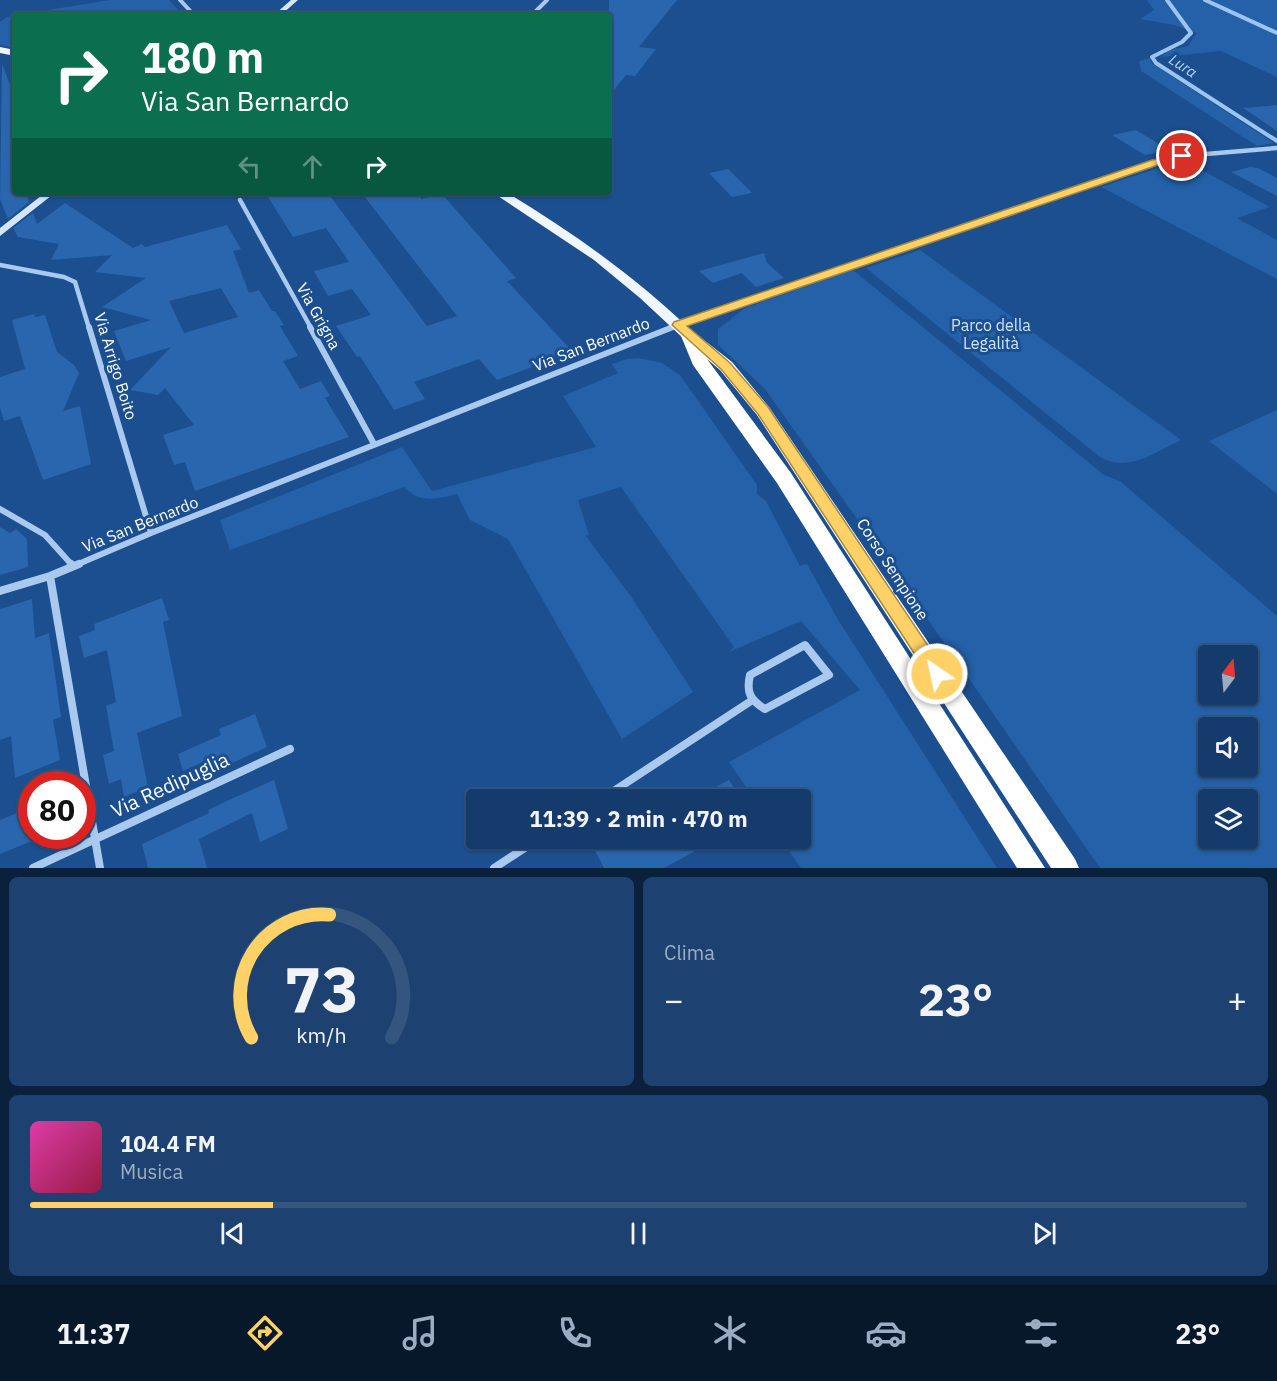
<!DOCTYPE html>
<html lang="it">
<meta charset="utf-8">
<style>
body{margin:0;font-family:"IBM Plex Sans",sans-serif;background:#1d4271;color:#f1f3f6;height:100vh;display:flex;flex-direction:column;font-size:22px;white-space:nowrap}
*{box-sizing:border-box;margin:0}
p{font-size:20px;color:#9dadc1}
.icon{flex:none;width:33px;height:33px;fill:none;stroke:currentColor;stroke-width:2;stroke-linecap:round;stroke-linejoin:round}
.map{position:relative;height:868px;overflow:hidden}
.side{display:flex;flex-direction:column;gap:9px;padding:9px;background:#0b203b;flex:1}
.side>*{flex:none}
.guide{position:absolute;left:12px;top:12px;width:600px;height:183px;border-radius:6px;box-shadow:0 2px 4px #0004,0 0 0 2px #33557e;background:#0b6e4f;color:#fff;overflow:hidden}
.needle{width:39px;rotate:16deg}
.controls{position:absolute;left:1198px;top:645px;display:grid;gap:12px}
.controls a{display:grid;place-items:center;width:60px;height:60px;border-radius:6px;background:#143b6b;box-shadow:0 2px 4px #0004,0 0 0 2px #33557e;font-size:30px}
.speed{position:absolute;left:18px;top:771px;display:flex;gap:12px;font-size:30px;font-weight:700;text-align:center}
.speed>*{display:grid;place-content:center;width:78px;height:78px;border-radius:50%;background:#143b6b;box-shadow:0 2px 4px #0004,0 0 0 2px #33557e;line-height:1}
.speed .limit{border:9px solid #d22;background:#fff;color:#111}
.pin{position:absolute;display:grid;place-items:center;width:51px;height:51px;color:#fff;margin:-26px;border:3px solid #fff;border-radius:50%;box-shadow:0 2px 6px #0007}
.me{position:absolute;width:66px;margin:-33px;rotate:326deg;stroke-linejoin:round;filter:drop-shadow(0 0 4px #0008)}
.turn{display:flex;align-items:center;gap:21px;height:126px;padding:0 30px;font-size:27px}
.turn .icon{width:78px;height:78px;stroke-width:2.5}
.turn b{display:block;font-size:42px;line-height:51px}
.lanes{display:flex;align-items:center;height:57px;padding:0 30px;background:#0003;justify-content:center;gap:30px;direction:ltr}
.lanes .off{opacity:.35}
.big{font-size:45px;font-weight:700;line-height:1.1}
.side .widget{flex:1;display:flex;flex-direction:column;justify-content:center;gap:9px;min-width:0;padding:0 21px;border-radius:9px;background:#1d4271}
.side .dial{align-items:center;gap:0}
.dial svg{height:156px;overflow:visible;fill:none;stroke:#33557e;stroke-width:7;stroke-linecap:round;text-anchor:middle}
.dial text{fill:#f1f3f6;stroke:none}
.song{display:flex;align-items:center;gap:18px}
.cover{width:72px;height:72px;border-radius:9px;background:linear-gradient(135deg,hsl(320 70% 55%),hsl(340 70% 35%))}
.played{height:6px;border-radius:3px;background:linear-gradient(90deg,#ffd166 20%,#33557e 20%)}
.keys{display:flex;justify-content:space-around;direction:ltr}
.heat{display:flex;justify-content:space-between;align-items:center;font-size:33px;direction:ltr}
.side .tiles{flex:1;display:grid;gap:9px;grid-template-columns:1fr 1fr}
.widget:last-child{grid-column:span 2}
.trip{position:absolute;left:466px;top:789px;width:345px;height:60px;border-radius:6px;background:#143b6b;box-shadow:0 2px 4px #0004,0 0 0 2px #33557e;font-weight:700;line-height:60px;text-align:center}
.dock{display:flex;height:96px;justify-content:space-around;align-items:center;background:#08182b;color:#9dadc1}
.dock .icon{width:42px;height:42px}
.dock .selected{color:#ffd166}
.dock b{font-size:27px;color:#f1f3f6}
.map>svg:first-child{display:block}
</style>
<div class="map">
<svg width="1277" height="868" viewBox="0 0 1277 868">
<rect width="100%" height="100%" fill="#1b4f8f"/>
<path fill="#2461a8" fill-rule="evenodd" d="M110 0H169L183 15H17Z
M1147 0H1277V77L1221 51 1161 57 1170 50 1188 46 1197 33 1174 25 1140 19 1154 10Z
M15 15V48L0 45V22L7 17Z
M1149 58 1153 64 1274 143 1257 146 1141 71 1139 61Z
M1183 160 1270 207 1237 218 1277 240V279L1101 187Z
M920 250 1181 440C1153 453 1129 473 1100 457L866 268Z
M853 270 1104 475 1120 481 1277 616V868H1100L904 585 765 389 718 345V329L745 308ZM1209 656H1248V694H1209ZM1209 728H1248V766H1209ZM1209 800H1248V838H1209Z
M638 358 662 363 680 375 757 485V494L766 501 800 566 807 564 837 618 997 868H801L781 839 801 838V800L754 799 729 762 860 690 801 621 729 652 734 647 621 487 578 500 589 535 586 536 632 598 693 692 622 739 508 539 470 520 457 494C437 499 420 504 404 487L230 550 220 520 402 447 432 491 596 447 563 396 618 373 612 364 627 359Z
M1277 410V494L1209 441Z"/>
<g fill="none" stroke-linecap="round" stroke-linejoin="round">
<path stroke="#9cc4f0" stroke-width="4" d="M1167 0 1191 33 1182 42 1152 57 1156 63 1277 141
M1205 0 1277 33"/>
</g>
<path fill="#2a66ad" fill-rule="evenodd" d="M609 0H677L639 47 656 49 635 76 626 75 609 96Z
M2 63 15 99V192H26L29 202 8 219 0 199Z
M1277 105V131L1243 108Z
M1136 130 1169 150 1145 155 1112 135Z
M1250 167 1258 168 1277 178V196L1231 172Z
M728 169 752 193 732 197 709 173Z
M265 192H327L427 326 457 316 361 192H420L421 199 442 194 516 278 507 281 573 352 497 380 479 359 414 382 425 399 394 410 360 356 357 357 336 326 371 315 352 289 328 296 314 271 349 262 326 228 293 237Z
M65 203 133 248 142 244 145 247 227 225 241 249 233 251 249 293 259 290 272 311H275L284 325 280 326 298 356 283 361 300 389 321 381 330 396 325 398 349 437 195 491 185 462 174 465 163 435 194 425 165 388 158 395 130 390 171 347 126 361 114 331 151 320 102 307 146 278 95 272 112 255 51 260 59 244 18 237 13 228 33 213 37 224ZM221 288 238 317 184 333 169 301Z
M764 253 767 263 784 278 756 287 742 273 713 283 699 271Z
M34 314 35 317 45 315 57 352 74 365 79 373 63 411 80 406 91 464 43 480 20 416 4 421 0 408V377L25 369 12 320Z
M0 527 10 533 16 529 27 539 28 567 0 575Z
M162 598 169 620 163 622 182 716 137 733 148 787 124 797 121 779 109 784 103 755 114 751 106 706 116 702 107 650 84 658 79 636 95 630 94 624Z
M32 599 35 638 49 633 61 717 53 720 60 760 15 778 11 736 0 740V609Z
M255 714 267 747 206 775 203 762 183 771 178 754 221 735 219 729Z
M274 780 288 829 260 842 252 813 199 839 207 868H148L142 844 209 813 208 810 231 799Z
M729 780 742 800H691Z
M32 807V841L0 854V820Z
M615 838H719L664 868H604L594 849Z"/>
<g fill="none" stroke-linecap="round" stroke-linejoin="round">
<path stroke="#a9c9ee" stroke-width="4" d="M180 0 194 15
M532 15 547 0"/>
<path stroke="#a9c9ee" stroke-width="4.5" d="M240 200 311 328
M0 265 64 277 75 282 89 328
M669 328 1155 162 1182 156 1277 148"/>
<path stroke="#a9c9ee" stroke-width="6" d="M89 327 151 533
M310 327 374 444
M0 509 45 535 72 565
M76 565 151 533 673 327"/>
<path stroke="#a9c9ee" stroke-width="8" d="M71 564 73 566
M50 576 100 868
M0 591 50 576 79 564
M805 645 829 675 765 709C750 700 746 692 750 675Z
M600 800 751 701
M33 868 290 749
M494 868 540 838"/>
<path fill="#d6e6fa" fill-rule="evenodd" d="M291 0H298L281 15H274Z
M46 192H56L0 236V228Z"/>
<path fill="#f0f6ff" fill-rule="evenodd" d="M0 47 15 50V56L0 53Z
M492 192H506C574 233 637 278 694 333L696 336 694 339H684L640 298 594 260Z"/>
<path fill="#fff" fill-rule="evenodd" d="M689 331 695 333 732 362 769 407 1075 859 1079 868H1051L757 415 720 370 707 359 791 473 1045 868H1017L777 483 693 365 681 336Z"/>
</g>
<path fill="#ffd166" stroke="#a68842" stroke-width="1.5" d="M1182 154H1186V158L1158 165 687 326 730 363 768 407 943 668 945 674 943 679 937 681 931 679 758 414 721 369 672 325 674 322 1152 160Z"/>
<g text-anchor="middle" stroke-width="6" stroke-linejoin="round" paint-order="stroke">
<g font-size="15" font-style="italic" fill="#b5d3f5" stroke="#1b4f8f">
<text transform="translate(1183 66) rotate(33)" y="5">Lura</text>
</g>
<g font-size="16" fill="#fff" stroke="#1b4f8f">
<text transform="translate(319 316) rotate(61)" y="6">Via Grigna</text>
<text transform="translate(591 344) rotate(-21)" y="6">Via San Bernardo</text>
<text transform="translate(116 366) rotate(73)" y="6">Via Arrigo Boito</text>
<text transform="translate(140 524) rotate(-22)" y="6">Via San Bernardo</text>
<text transform="translate(893 569) rotate(57)" y="6">Corso Sempione</text>
</g>
<g font-size="16" fill="#cfe3fa" stroke="#1b4f8f">
<text x="991" y="331">Parco della<tspan x="991" dy="18">Legalità</tspan></text>
</g>
<g font-size="20" fill="#fff" stroke="#1b4f8f">
<text transform="translate(170 785) rotate(-25)" y="7">Via Redipuglia</text>
</g>
</g>
</svg>
<div class="controls">
<a><svg class="needle" viewBox="-14 -14 28 28"><path d="M0-13l5 13h-10z" fill="#e53935"/><path d="M0 13l5-13h-10z" fill="#9dadc1"/></svg></a>
<a><svg class="icon" aria-label="sound" viewBox="0 0 24 24"><path d="M4 9h4l5-4v14l-5-4H4zM17 9q2 3 0 6"/></svg></a>
<a><svg class="icon" aria-label="layers" viewBox="0 0 24 24"><path d="M12 4l9 5-9 5-9-5zM3 14l9 5 9-5"/></svg></a>
</div>
<div class="speed"><div class="limit">80</div></div>
<div class="pin" style="left:1182px;top:156px;background:#d93025"><svg class="icon" aria-label="arrive" viewBox="0 0 24 24"><path d="M6 21V4h12l-3 4 3 4H6"/></svg></div>
<svg class="me" style="left:937px;top:674px" viewBox="-20 -20 40 40"><circle r="17" fill="#ffd166" stroke="#fff" stroke-width="3"/><path d="M0-11L8 9 0 5-8 9z" fill="#fff"/></svg>
<div class="trip">11:39 · 2 min · 470 m</div>
<div class="guide">
<div class="turn"><svg class="icon" aria-label="right" viewBox="0 0 24 24"><path d="M7 20v-9h11M14 6l5 5-5 5"/></svg><div><b>180 m</b>Via San Bernardo</div></div>
<div class="lanes"><svg class="icon off" aria-label="left" viewBox="0 0 24 24"><path d="M17 20v-9H6M10 6l-5 5 5 5"/></svg><svg class="icon off" aria-label="ahead" viewBox="0 0 24 24"><path d="M12 20V5M6 11l6-6 6 6"/></svg><svg class="icon" aria-label="right" viewBox="0 0 24 24"><path d="M7 20v-9h11M14 6l5 5-5 5"/></svg></div>
</div>
</div>
<section class="side">
<div class="tiles">
<div class="widget dial"><svg viewBox="0 0 100 80">
<path d="M14 69A42 42 0 1 1 86 69"/>
<path d="M14 69A42 42 0 0 1 54 6" stroke="#ffd166"/>
<text x="50" y="56" font-size="32" font-weight="700">73</text>
<text x="50" y="72" font-size="11">km/h</text>
</svg></div>
<div class="widget"><p>Clima</p>
<div class="heat"><a>−</a><b class="big">23°</b><a>+</a></div>
</div>
<div class="widget">
<div class="song"><i class="cover"></i><div><b>104.4 FM</b><p>Musica</p></div></div>
<div class="played"></div>
<div class="keys"><svg class="icon" aria-label="previous" viewBox="0 0 24 24"><path d="M18 5L8 12l10 7zM5 5v14"/></svg><svg class="icon" aria-label="pause" viewBox="0 0 24 24"><path d="M8 5v14M16 5v14"/></svg><svg class="icon" aria-label="next" viewBox="0 0 24 24"><path d="M6 5l10 7-10 7zM19 5v14"/></svg></div>
</div>
</div>
</section>
<nav class="dock">
<b>11:37</b>
<svg class="icon selected" aria-label="directions" viewBox="0 0 24 24"><path d="M12 3l9 9-9 9-9-9zM9 14v-3h6M13 9l2 2-2 2"/></svg>
<svg class="icon" aria-label="music" viewBox="0 0 24 24"><path d="M9 18V5l10-2v13"/><circle cx="6" cy="18" r="3"/><circle cx="16" cy="16" r="3"/></svg>
<svg class="icon" aria-label="phone" viewBox="0 0 24 24"><path d="M5 4h4l2 5-3 2q2 4 5 5l2-3 5 2v4C11 20 4 13 5 4z"/></svg>
<svg class="icon" aria-label="climate" viewBox="0 0 24 24"><path d="M12 3v18M4 7l16 10M4 17L20 7"/></svg>
<svg class="icon" aria-label="car" viewBox="0 0 24 24"><path d="M5 17H2v-5l4-1 3-4h7l3 4 3 1v5h-3M9 17h6M6 11h13"/><circle cx="7" cy="17" r="2"/><circle cx="17" cy="17" r="2"/></svg>
<svg class="icon" aria-label="filters" viewBox="0 0 24 24"><path d="M4 7h16M4 17h16"/><circle cx="9" cy="7" r="2"/><circle cx="15" cy="17" r="2"/></svg>
<b>23°</b>
</nav>
